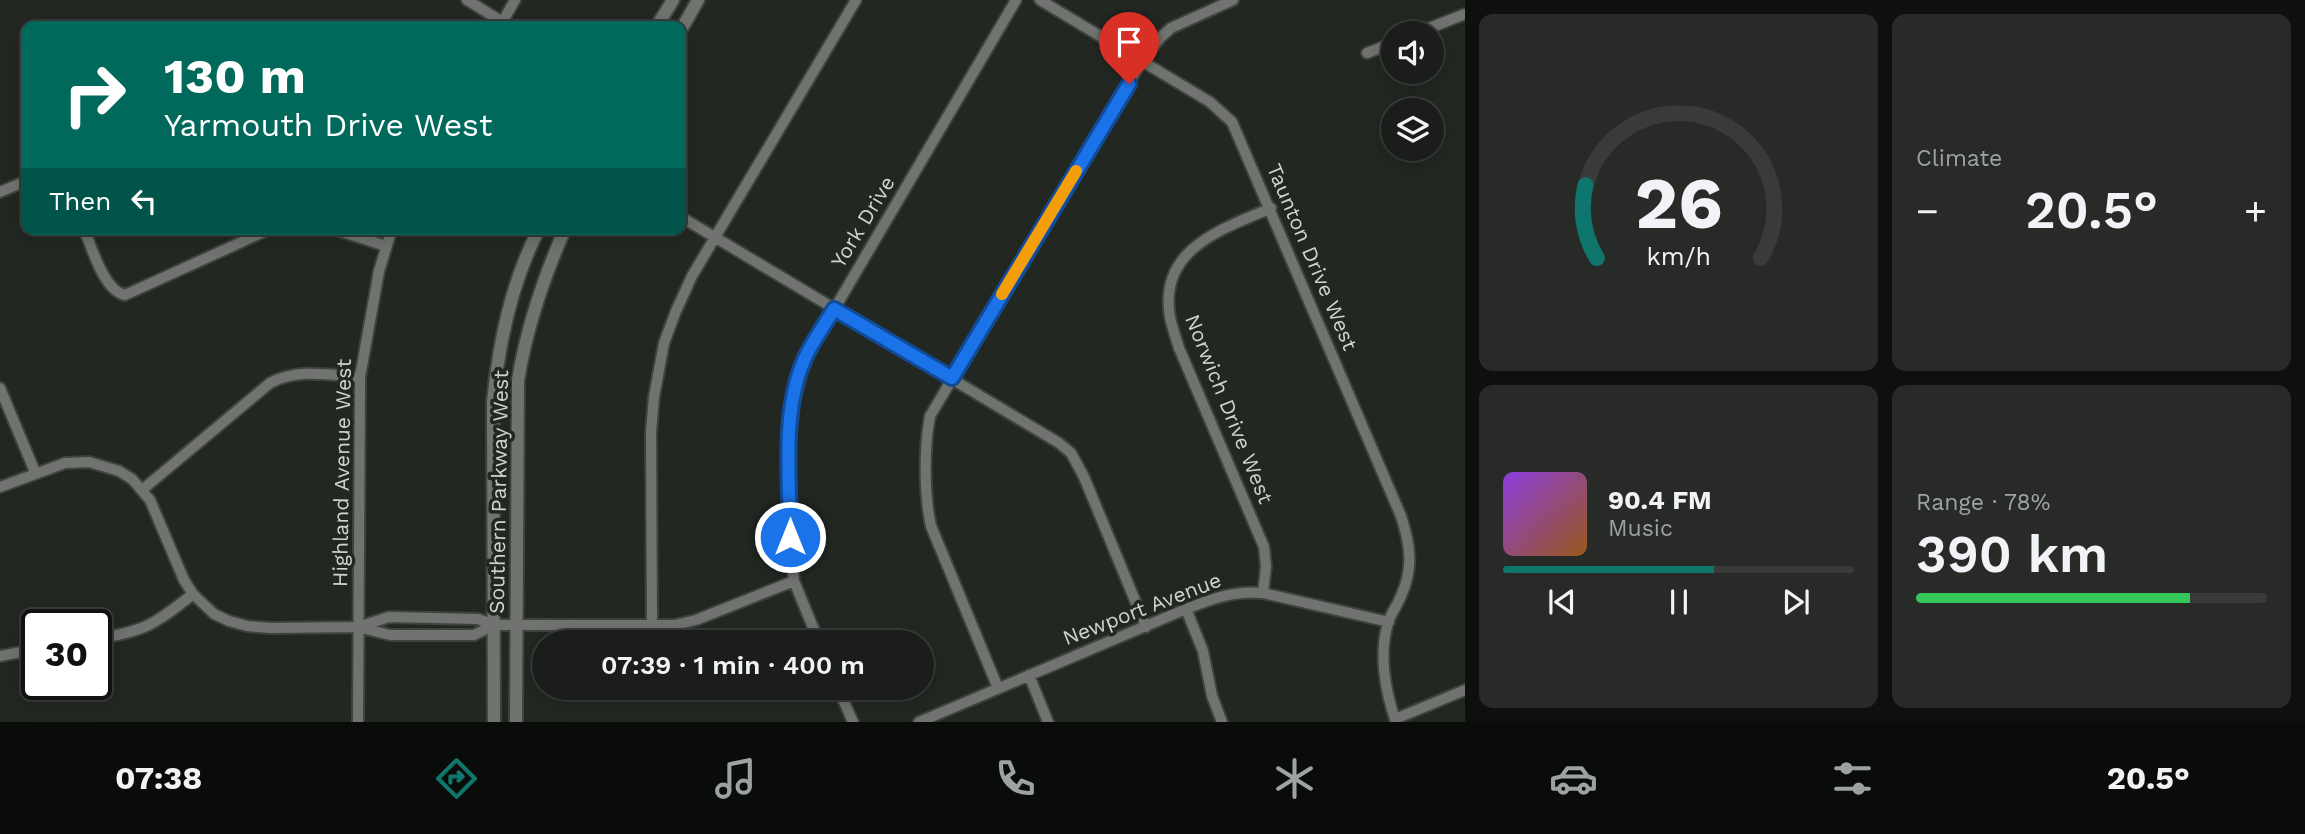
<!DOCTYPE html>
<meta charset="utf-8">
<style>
body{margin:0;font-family:"Work Sans",sans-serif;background:#272a27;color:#f1f3f6;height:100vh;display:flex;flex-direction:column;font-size:26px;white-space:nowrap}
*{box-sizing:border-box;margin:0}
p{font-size:23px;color:#9fa2a2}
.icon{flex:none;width:38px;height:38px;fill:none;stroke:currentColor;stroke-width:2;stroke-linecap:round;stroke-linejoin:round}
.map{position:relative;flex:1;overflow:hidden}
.side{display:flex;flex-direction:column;gap:14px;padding:14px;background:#0e100e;width:840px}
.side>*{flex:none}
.banner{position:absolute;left:21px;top:21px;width:665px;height:214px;border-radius:14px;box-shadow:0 4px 18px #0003,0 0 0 2px #383b39;background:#00695c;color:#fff;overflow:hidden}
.fabs{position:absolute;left:1381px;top:21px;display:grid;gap:14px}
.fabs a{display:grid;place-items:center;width:63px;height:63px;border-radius:50%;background:#1a1d1a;box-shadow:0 4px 18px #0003,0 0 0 2px #383b39;font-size:35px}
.speed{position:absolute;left:21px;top:609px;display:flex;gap:14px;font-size:35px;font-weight:700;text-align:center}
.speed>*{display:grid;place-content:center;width:91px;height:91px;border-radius:50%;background:#1a1d1a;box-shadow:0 4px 18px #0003,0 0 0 2px #383b39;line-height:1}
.speed .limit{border:4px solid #111;border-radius:10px;background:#fff;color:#111}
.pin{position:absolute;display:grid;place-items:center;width:60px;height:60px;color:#fff;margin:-72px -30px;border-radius:50% 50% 50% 0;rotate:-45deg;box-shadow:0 0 7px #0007}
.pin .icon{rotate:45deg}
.me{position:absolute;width:77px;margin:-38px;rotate:0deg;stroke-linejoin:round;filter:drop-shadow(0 0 5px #0008)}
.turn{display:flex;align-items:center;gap:24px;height:147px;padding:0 28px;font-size:32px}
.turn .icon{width:91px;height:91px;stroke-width:2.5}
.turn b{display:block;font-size:49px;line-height:60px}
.then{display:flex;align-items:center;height:66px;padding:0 28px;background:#0003;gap:14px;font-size:26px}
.big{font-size:52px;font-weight:600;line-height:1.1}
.side .widget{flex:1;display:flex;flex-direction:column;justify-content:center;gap:10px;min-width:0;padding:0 24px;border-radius:14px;background:#272a27}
.side .dial{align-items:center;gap:0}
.dial svg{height:182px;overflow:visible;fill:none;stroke:#383b39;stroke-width:7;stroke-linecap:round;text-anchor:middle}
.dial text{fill:#f1f3f6;stroke:none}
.song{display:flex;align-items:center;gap:21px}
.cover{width:84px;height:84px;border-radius:10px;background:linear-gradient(135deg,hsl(270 70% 55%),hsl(30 70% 35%))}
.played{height:7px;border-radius:4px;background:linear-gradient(90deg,#0f766e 60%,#383b39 60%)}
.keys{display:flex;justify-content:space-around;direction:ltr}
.heat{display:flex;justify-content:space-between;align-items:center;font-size:38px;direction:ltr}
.charge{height:10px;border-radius:5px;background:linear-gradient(90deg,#34c759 78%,#383b39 0)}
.side .tiles{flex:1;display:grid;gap:14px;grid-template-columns:repeat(2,1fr)}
.trip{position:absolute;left:532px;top:630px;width:402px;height:70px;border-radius:35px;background:#1a1d1a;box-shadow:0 4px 18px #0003,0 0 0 2px #383b39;font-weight:600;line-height:70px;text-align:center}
.tabs{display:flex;height:112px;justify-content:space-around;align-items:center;background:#0a0c0a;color:#9fa2a2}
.tabs .icon{width:49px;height:49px}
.tabs .on{color:#0f766e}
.tabs b{font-size:32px;color:#f1f3f6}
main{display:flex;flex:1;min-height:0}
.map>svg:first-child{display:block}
</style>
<main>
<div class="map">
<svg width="1465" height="722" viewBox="0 0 1465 722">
<rect width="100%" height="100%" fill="#232722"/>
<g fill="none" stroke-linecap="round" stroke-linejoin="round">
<g stroke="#3f433e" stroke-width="14">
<path id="minor" d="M467 0 509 26
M1040 0 1210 102 1232 122 1401 516C1410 544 1414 568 1401 596 1398 604 1392 612 1389 620 1378 652 1385 691 1396 722
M500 26 515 0
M1417 33 1465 14
M1367 53 1393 43
M0 192 26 181
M681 217 1059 443 1071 453 1084 477 1146 627
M84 229C92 248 104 291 125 295L270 229
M333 229 386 246
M0 388 35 472
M0 487 65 463 89 462 119 471 132 479 150 500 184 580 193 594 214 614 229 621 247 626 270 628 358 627 389 617 478 619 494 625H675L696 620 794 581
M142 490 270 383C298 368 329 375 360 377
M1263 593 1266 566 1264 547 1179 348C1176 338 1172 327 1170 317 1158 249 1222 229 1271 208
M1186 609 1203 651 1212 696 1222 722
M652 626 651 432 654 397 664 343 676 311 692 276 856 0
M358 627 390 635H474L494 625
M96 639C145 631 154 625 193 594
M819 642 794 581 792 565C790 536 790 507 790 478 790 429 791 385 815 342L1016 0
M0 656 37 649
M1029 675 1048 722
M838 688 853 722
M998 688 931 526C924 495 924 447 930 416L1142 61 1161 37 1171 28 1233 0
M1395 719 1465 690
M358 722 360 377 379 271 392 229
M919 722 1186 609C1211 599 1235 590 1263 593L1389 622"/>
</g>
<g stroke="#3f433e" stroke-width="16">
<path id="tertiary" d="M657 26 673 0
M681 30 698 0
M494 722 493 402C499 342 511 283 539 229
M516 722 518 380C527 326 543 279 565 229"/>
</g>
<use href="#minor" stroke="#717370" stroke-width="10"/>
<use href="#tertiary" stroke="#717370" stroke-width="12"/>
</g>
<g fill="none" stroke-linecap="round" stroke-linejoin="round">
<g stroke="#114b97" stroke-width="18">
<path id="route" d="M790 537C790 480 781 414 804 360 812 342 824 326 834 309L952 378 1129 84"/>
</g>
<use href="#route" stroke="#1a73e8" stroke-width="12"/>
<path stroke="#f59e0b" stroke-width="12" d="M1002 294 1076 171"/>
</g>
<g text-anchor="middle" stroke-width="7" stroke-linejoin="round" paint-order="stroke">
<g font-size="21" fill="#d1d3d0" stroke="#232722">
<text transform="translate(863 222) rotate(-59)" y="7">York Drive</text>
<text transform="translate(1312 257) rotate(67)" y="7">Taunton Drive West</text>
<text transform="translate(1229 409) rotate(68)" y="7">Norwich Drive West</text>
<text transform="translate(342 473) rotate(-89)" y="7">Highland Avenue West</text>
<text transform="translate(499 492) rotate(-89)" y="7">Southern Parkway West</text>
<text transform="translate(1142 609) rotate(-21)" y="7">Newport Avenue</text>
</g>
</g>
</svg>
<div class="fabs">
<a><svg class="icon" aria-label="sound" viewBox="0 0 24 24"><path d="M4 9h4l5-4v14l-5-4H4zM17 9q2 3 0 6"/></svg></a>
<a><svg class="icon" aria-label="layers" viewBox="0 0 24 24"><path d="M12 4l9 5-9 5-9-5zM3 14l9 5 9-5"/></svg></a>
</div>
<div class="speed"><div class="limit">30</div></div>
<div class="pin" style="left:1129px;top:84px;background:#d93025"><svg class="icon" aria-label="arrive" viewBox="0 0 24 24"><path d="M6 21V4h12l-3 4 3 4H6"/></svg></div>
<svg class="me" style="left:790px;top:537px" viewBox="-20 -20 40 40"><circle r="17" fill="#1a73e8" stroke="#fff" stroke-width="3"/><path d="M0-11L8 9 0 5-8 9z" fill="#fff"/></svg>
<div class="trip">07:39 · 1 min · 400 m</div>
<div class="banner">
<div class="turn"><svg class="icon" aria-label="right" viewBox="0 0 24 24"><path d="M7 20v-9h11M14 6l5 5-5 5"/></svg><div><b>130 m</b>Yarmouth Drive West</div></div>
<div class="then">Then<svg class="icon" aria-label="left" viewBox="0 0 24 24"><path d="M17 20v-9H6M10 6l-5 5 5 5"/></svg></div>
</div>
</div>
<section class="side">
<div class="tiles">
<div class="widget dial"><svg viewBox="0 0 100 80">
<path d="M14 69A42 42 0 1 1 86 69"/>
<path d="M14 69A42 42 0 0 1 9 37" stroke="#0f766e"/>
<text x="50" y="56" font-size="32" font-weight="700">26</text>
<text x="50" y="72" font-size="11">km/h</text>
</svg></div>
<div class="widget"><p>Climate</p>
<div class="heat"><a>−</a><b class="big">20.5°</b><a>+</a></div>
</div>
<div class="widget">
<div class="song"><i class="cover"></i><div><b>90.4 FM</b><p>Music</p></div></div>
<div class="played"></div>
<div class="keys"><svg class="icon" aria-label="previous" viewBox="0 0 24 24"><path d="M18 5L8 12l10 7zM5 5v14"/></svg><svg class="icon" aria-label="pause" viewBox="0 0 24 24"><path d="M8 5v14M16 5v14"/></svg><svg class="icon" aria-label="next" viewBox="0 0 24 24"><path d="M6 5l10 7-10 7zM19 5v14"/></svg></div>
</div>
<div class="widget"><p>Range · 78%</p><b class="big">390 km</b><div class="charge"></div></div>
</div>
</section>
</main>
<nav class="tabs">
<b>07:38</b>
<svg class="icon on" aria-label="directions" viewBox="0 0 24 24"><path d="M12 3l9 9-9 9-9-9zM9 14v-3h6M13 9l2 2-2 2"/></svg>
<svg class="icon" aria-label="music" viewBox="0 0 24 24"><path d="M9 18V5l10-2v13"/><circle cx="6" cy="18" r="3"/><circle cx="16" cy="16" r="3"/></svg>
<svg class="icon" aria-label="phone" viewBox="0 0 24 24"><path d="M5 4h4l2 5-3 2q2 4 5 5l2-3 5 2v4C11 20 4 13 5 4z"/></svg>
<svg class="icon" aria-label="climate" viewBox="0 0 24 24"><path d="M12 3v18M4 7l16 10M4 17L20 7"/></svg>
<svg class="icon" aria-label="car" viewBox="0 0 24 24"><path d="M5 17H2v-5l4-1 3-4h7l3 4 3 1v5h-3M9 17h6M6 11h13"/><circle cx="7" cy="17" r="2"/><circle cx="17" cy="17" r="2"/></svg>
<svg class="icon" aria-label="filters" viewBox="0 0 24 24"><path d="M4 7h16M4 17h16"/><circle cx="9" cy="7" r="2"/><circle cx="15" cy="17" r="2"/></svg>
<b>20.5°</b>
</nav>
